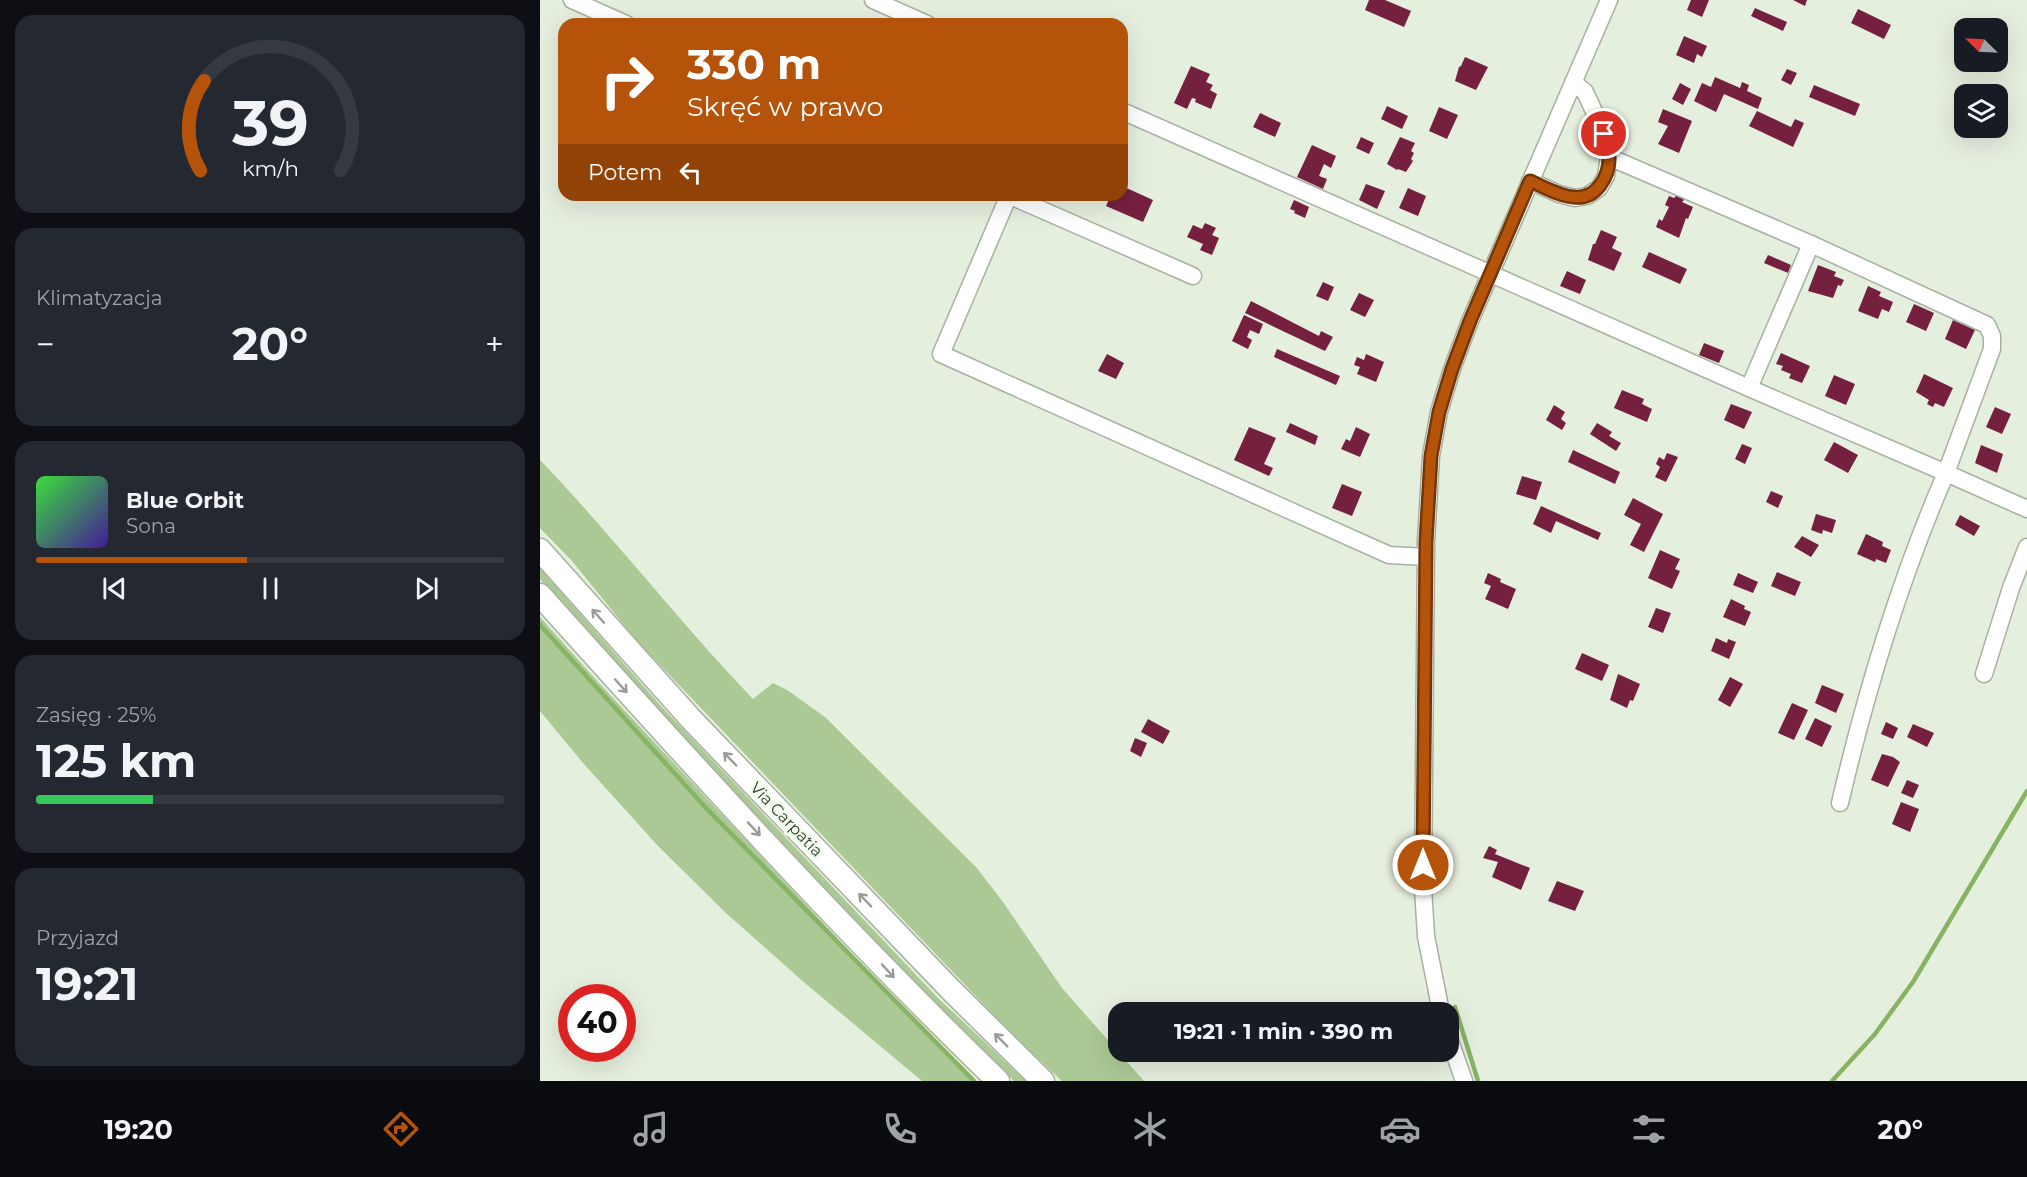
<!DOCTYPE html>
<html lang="pl">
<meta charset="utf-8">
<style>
body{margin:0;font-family:Montserrat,sans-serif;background:#242831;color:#f1f3f6;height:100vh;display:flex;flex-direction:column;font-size:22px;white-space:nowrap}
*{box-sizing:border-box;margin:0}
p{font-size:20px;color:#9ea1a6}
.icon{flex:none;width:33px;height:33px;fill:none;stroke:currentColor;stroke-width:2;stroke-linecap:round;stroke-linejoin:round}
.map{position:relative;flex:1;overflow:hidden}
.side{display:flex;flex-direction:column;gap:15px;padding:15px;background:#0d0f14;width:540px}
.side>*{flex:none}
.hud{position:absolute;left:18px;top:18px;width:570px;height:183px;border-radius:18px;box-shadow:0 6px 24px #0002;background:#b45309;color:#fff;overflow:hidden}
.needle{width:39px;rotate:294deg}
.controls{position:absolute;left:1414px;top:18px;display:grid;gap:12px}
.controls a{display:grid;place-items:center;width:54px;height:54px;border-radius:12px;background:#171b24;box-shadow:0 6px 24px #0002;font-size:30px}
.speed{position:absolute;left:18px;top:984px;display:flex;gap:12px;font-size:30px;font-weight:700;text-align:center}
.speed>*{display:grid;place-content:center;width:78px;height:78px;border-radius:50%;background:#171b24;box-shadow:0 6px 24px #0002;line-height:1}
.speed .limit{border:9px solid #d22;background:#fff;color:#111}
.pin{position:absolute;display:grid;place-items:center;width:51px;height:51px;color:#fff;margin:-26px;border:3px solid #fff;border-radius:50%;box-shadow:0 2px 6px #0007}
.me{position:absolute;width:66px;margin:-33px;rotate:0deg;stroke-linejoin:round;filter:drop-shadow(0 0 4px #0008)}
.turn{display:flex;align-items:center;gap:21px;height:126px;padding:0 30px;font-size:27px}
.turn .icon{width:78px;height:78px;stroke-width:2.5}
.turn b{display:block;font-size:42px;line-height:51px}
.then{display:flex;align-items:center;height:57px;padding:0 30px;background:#0003;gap:12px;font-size:22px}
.big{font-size:45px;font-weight:700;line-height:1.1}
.side .card{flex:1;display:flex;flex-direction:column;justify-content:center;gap:9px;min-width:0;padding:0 21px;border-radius:18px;background:#242831}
.side .dial{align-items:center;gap:0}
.dial svg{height:156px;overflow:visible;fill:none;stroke:#363941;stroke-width:7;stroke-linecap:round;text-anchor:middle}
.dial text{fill:#f1f3f6;stroke:none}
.song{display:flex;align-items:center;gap:18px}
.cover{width:72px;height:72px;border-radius:9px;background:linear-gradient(135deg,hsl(120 70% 55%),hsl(260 70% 35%))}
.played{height:6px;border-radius:3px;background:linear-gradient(90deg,#b45309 45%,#363941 45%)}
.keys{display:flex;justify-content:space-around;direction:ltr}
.heat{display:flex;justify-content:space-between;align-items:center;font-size:33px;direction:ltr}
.charge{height:9px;border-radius:4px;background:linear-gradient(90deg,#34c759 25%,#363941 0)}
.trip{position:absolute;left:568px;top:1002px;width:351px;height:60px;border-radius:18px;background:#171b24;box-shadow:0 6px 24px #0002;font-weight:700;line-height:60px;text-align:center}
.dock{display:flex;height:96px;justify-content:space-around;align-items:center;background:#090b0e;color:#9ea1a6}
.dock .icon{width:42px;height:42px}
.dock .on{color:#b45309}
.dock b{font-size:27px;color:#f1f3f6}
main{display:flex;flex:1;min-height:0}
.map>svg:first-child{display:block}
</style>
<main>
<section class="side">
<div class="card dial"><svg viewBox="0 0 100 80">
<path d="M14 69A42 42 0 1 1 86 69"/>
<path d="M14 69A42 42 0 0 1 16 23" stroke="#b45309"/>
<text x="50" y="56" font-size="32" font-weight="700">39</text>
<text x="50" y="72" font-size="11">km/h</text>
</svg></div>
<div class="card"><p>Klimatyzacja</p>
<div class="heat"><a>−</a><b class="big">20°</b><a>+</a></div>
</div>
<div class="card">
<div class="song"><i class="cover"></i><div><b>Blue Orbit</b><p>Sona</p></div></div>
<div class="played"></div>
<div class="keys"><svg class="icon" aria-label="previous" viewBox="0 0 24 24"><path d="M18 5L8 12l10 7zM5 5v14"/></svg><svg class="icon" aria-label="pause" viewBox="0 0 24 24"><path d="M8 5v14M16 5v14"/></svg><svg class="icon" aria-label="next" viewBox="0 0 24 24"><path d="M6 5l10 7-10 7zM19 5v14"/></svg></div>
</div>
<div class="card"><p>Zasięg · 25%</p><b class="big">125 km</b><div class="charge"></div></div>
<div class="card"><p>Przyjazd</p><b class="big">19:21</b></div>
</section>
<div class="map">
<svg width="1487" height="1081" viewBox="0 0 1487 1081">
<rect width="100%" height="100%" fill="#e5efde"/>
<path fill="#abc995" d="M0 460C74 537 139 622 213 699L233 683 247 690 285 717 436 867 463 902 522 988 604 1081H522L472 1034 97 641 32 561 0 528Z
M0 568 121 706 398 998 486 1081H474C316 928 168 764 20 602L0 579Z
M0 617 59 683 396 1044 435 1081H382L266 984 187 914 118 846 43 763 0 711Z"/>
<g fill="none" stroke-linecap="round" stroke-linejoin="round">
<path stroke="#87b463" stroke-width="4.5" d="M0 625 166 808 434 1081
M915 1007 938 1081
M1292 1081 1335 1034 1373 982 1487 791"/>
</g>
<path fill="#75203e" d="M829 0H845L871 11 864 27 825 10Z
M1151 0H1169L1162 17 1147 10Z
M1253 0H1267L1265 6Z
M1215 8 1247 22 1243 31 1211 16Z
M1318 9 1351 25 1344 39 1311 23Z
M1144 36 1167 46 1162 57 1157 54 1154 63 1136 55Z
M925 57 948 67 936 90 915 81 919 67 921 66Z
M651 66 670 74 666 82 673 85 670 90 677 94 671 109 655 102 656 99 652 98 647 109 634 103Z
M1247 69 1257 73 1251 85 1241 80Z
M1175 77 1200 88 1202 82 1209 85 1207 91 1222 98 1218 109 1184 94 1176 112 1154 101 1162 83 1171 87Z
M1140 83 1151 89 1143 105 1132 99Z
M1274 85 1320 104 1315 116 1269 97Z
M847 106 868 116 862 129 841 119Z
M899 107 918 115 907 139 889 131Z
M1123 109 1152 121 1139 153 1118 144 1128 126 1118 122Z
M1217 111 1251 127 1255 119 1264 123 1253 147 1209 126Z
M720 113 741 123 735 137 713 127Z
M821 137 834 143 829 154 816 148Z
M860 137 875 143 871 151 874 153 871 159 873 161 866 172 858 169 857 170 847 164Z
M772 145 796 156 791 168 784 164 779 176 787 179 783 189 757 177Z
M826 184 845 191 837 209 819 200Z
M582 186 613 200 603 222 566 206 571 195H582Z
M868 188 886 196 878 216 859 208Z
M1129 196 1134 198 1136 196H1140L1144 200 1142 202 1153 207 1148 219 1146 218 1139 238 1116 227 1119 219 1122 221 1129 207 1125 205Z
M754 200 769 207 765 218 754 213 755 211 750 209Z
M665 223 676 228 672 235 679 238 672 255 660 250 663 244 647 237 653 225 662 229Z
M1061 230 1077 237 1072 248 1082 253 1074 271 1048 260 1053 244H1055Z
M1109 252 1147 269 1140 284 1102 267Z
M1228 255 1251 265 1248 273 1224 263Z
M1278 265 1296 272 1294 276 1304 280 1301 286 1298 285 1293 298 1268 291Z
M1027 271 1046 280 1040 294 1020 286Z
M783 282 794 287 788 301 776 296Z
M1328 286 1341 292 1339 296 1353 302 1349 312 1342 309 1338 319 1318 311Z
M819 293 834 300 825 317 810 310Z
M711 301 779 336 781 331 793 337 785 351 705 313Z
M1374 304 1394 313 1386 331 1366 322Z
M704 315 723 324 719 334 710 330 707 337 712 340 708 349 692 341Z
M1413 320 1435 330 1426 349 1405 339Z
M1164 343 1184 351 1179 363 1159 355Z
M737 349 800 376 796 385 734 357Z
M1241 353 1270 366 1262 383 1249 378 1251 374 1241 370 1243 366 1236 364Z
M567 354 584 363 576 379 558 371Z
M826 354 844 362 836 382 817 374 820 367 814 365 817 357 824 360Z
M1384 374 1413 388 1404 407 1395 403 1393 407 1387 404 1389 400 1376 392Z
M1294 375 1315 384 1306 405 1285 396Z
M1082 390 1104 399 1102 404 1112 409 1107 422 1074 408Z
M1191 404 1212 412 1204 429 1184 420Z
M1014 405 1025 412 1021 419 1026 423 1022 430 1006 420Z
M1455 407 1471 414 1462 434 1446 427Z
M750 423 778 436 775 445 746 432Z
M1057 423 1072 432 1069 436 1081 443 1076 451 1050 434Z
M709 427 736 438 724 464 733 468 729 476 694 460Z
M816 427 830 434 820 457 801 449 806 439 810 441Z
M1294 442 1318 455 1308 473 1284 460Z
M1202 444 1212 448 1205 464 1195 459Z
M1441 445 1463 454 1457 473 1435 463Z
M1033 450 1080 472 1075 484 1028 462Z
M1127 453 1138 457 1126 482 1115 477 1120 467 1116 464 1119 457 1124 460Z
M982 476 1002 482 996 500 976 494Z
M802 484 822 492 812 516 792 508Z
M1231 491 1243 496 1238 508 1226 502Z
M1093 498 1123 514 1104 552 1090 545 1101 524 1084 515Z
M1001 506 1061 533 1058 540 1016 521 1011 533 993 524Z
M1276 514 1296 520 1292 533 1283 530 1282 534 1271 530Z
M1420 515 1440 526 1434 536 1415 525Z
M1326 534 1343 542 1342 546 1351 550 1346 563 1336 559 1335 562 1317 554Z
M1262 536 1279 545 1271 557 1254 547Z
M1120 550 1140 559 1135 569 1140 571 1132 589 1108 578Z
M1237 572 1261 582 1255 596 1231 586Z
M948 573 961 579 960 582 976 589 968 609 945 599 951 586 944 583Z
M1198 573 1218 582 1213 593 1193 585Z
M1191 599 1205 606 1204 609 1211 612 1205 626 1183 617Z
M1116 608 1131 613 1123 633 1108 627Z
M1176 638 1187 643 1188 639 1196 642 1189 659 1171 651Z
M1042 653 1069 665 1062 681 1035 669Z
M1078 674 1100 684 1093 701 1090 700 1087 708 1070 700Z
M1190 677 1203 684 1190 707 1178 700Z
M1282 685 1304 694 1296 713 1275 703Z
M1252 703 1268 710 1254 740 1238 733Z
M1275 718 1292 726 1282 747 1265 739Z
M608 719 630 731 623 744 601 732Z
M1346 722 1358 728 1353 739 1341 734Z
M1373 724 1394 733 1387 747 1367 737Z
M595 738 607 743 601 757 590 751Z
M1342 754 1353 757 1360 762 1348 787 1331 780Z
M1367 780 1379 785 1373 798 1361 793Z
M1361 802 1379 809 1370 832 1352 824Z
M949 846 957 850 955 854 990 868 981 890 952 877 958 862 943 858Z
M1017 881 1044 891 1035 911 1008 901Z"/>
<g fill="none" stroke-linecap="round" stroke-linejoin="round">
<g stroke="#a7b0a1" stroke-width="19">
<path id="minor" d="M32 0 86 24
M333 0 387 24
M582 111 1209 388 1406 473 1452 349V336L1447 325 1271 244 1069 157
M990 181 1019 194 1035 198 1047 196 1059 188 1066 176 1069 157 1064 133 1045 92 1033 82
M468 195 653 276
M469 195 401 354 849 555 886 557
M1209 388 1271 244
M1444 674 1471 588 1487 547
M1300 803C1326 691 1360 579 1406 473L1487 509
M901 1012 886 936 883 888 886 541 891 456 899 412 912 369 930 321 1069 0
M909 1038 924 1081"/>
</g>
<g stroke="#a7b0a1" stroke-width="25">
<path id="highway" d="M0 550 151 719 411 990 503 1081
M0 595C149 761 298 926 458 1081"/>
</g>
<use href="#minor" stroke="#fff" stroke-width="16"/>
<use href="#highway" stroke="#fff" stroke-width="22"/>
</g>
<defs><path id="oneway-shaft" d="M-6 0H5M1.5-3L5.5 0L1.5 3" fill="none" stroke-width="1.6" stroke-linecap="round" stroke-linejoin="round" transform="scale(1.5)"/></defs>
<g stroke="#9a9c98">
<use href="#oneway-shaft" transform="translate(58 616) rotate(-132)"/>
<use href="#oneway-shaft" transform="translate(81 686) rotate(48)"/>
<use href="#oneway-shaft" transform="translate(190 759) rotate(-134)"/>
<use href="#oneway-shaft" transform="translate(214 829) rotate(47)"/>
<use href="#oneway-shaft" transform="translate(325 900) rotate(-134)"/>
<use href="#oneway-shaft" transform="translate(348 971) rotate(47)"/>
<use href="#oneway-shaft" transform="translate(461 1040) rotate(-135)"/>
</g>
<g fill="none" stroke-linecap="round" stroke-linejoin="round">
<g stroke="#753606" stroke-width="15">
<path id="route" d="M883 865 886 541 891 456 899 412 912 369 930 321 990 181C1004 187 1019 196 1034 197 1056 200 1070 176 1069 156 1068 149 1065 141 1064 134"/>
</g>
<use href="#route" stroke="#b45309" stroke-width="10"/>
</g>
<g text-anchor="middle" stroke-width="6" stroke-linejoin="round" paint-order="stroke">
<g font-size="16" fill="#353932" stroke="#f2fceb">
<text transform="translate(247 819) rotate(46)" y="6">Via Carpatia</text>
</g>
</g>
</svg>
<div class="controls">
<a><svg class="needle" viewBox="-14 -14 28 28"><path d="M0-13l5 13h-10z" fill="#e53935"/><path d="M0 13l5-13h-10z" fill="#9ea1a6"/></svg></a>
<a><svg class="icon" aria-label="layers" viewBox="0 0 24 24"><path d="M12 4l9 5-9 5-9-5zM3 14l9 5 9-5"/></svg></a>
</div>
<div class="speed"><div class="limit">40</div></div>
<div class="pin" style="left:1064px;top:134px;background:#d93025"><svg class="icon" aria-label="arrive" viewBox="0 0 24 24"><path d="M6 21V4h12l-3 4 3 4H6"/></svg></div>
<svg class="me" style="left:883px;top:865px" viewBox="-20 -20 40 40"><circle r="17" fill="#b45309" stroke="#fff" stroke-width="3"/><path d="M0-11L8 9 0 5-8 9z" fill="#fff"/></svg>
<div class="trip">19:21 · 1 min · 390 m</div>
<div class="hud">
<div class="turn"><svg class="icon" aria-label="right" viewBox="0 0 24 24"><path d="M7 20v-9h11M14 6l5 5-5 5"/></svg><div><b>330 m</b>Skręć w prawo</div></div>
<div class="then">Potem<svg class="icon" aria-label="left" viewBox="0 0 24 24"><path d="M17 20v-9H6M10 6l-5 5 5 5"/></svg></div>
</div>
</div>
</main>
<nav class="dock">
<b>19:20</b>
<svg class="icon on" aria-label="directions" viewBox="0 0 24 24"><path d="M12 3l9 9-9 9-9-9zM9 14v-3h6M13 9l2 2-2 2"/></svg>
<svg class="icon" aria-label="music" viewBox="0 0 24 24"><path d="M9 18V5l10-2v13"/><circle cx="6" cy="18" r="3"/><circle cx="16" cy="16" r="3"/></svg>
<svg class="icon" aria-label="phone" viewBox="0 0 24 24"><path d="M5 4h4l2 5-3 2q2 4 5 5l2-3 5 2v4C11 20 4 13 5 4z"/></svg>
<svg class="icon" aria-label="climate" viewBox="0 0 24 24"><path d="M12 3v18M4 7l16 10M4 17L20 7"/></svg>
<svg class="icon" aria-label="car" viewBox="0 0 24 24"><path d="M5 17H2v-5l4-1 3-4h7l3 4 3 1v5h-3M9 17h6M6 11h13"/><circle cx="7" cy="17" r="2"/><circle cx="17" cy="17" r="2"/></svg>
<svg class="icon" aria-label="filters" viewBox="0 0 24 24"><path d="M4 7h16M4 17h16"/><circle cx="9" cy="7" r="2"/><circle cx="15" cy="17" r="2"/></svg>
<b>20°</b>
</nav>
